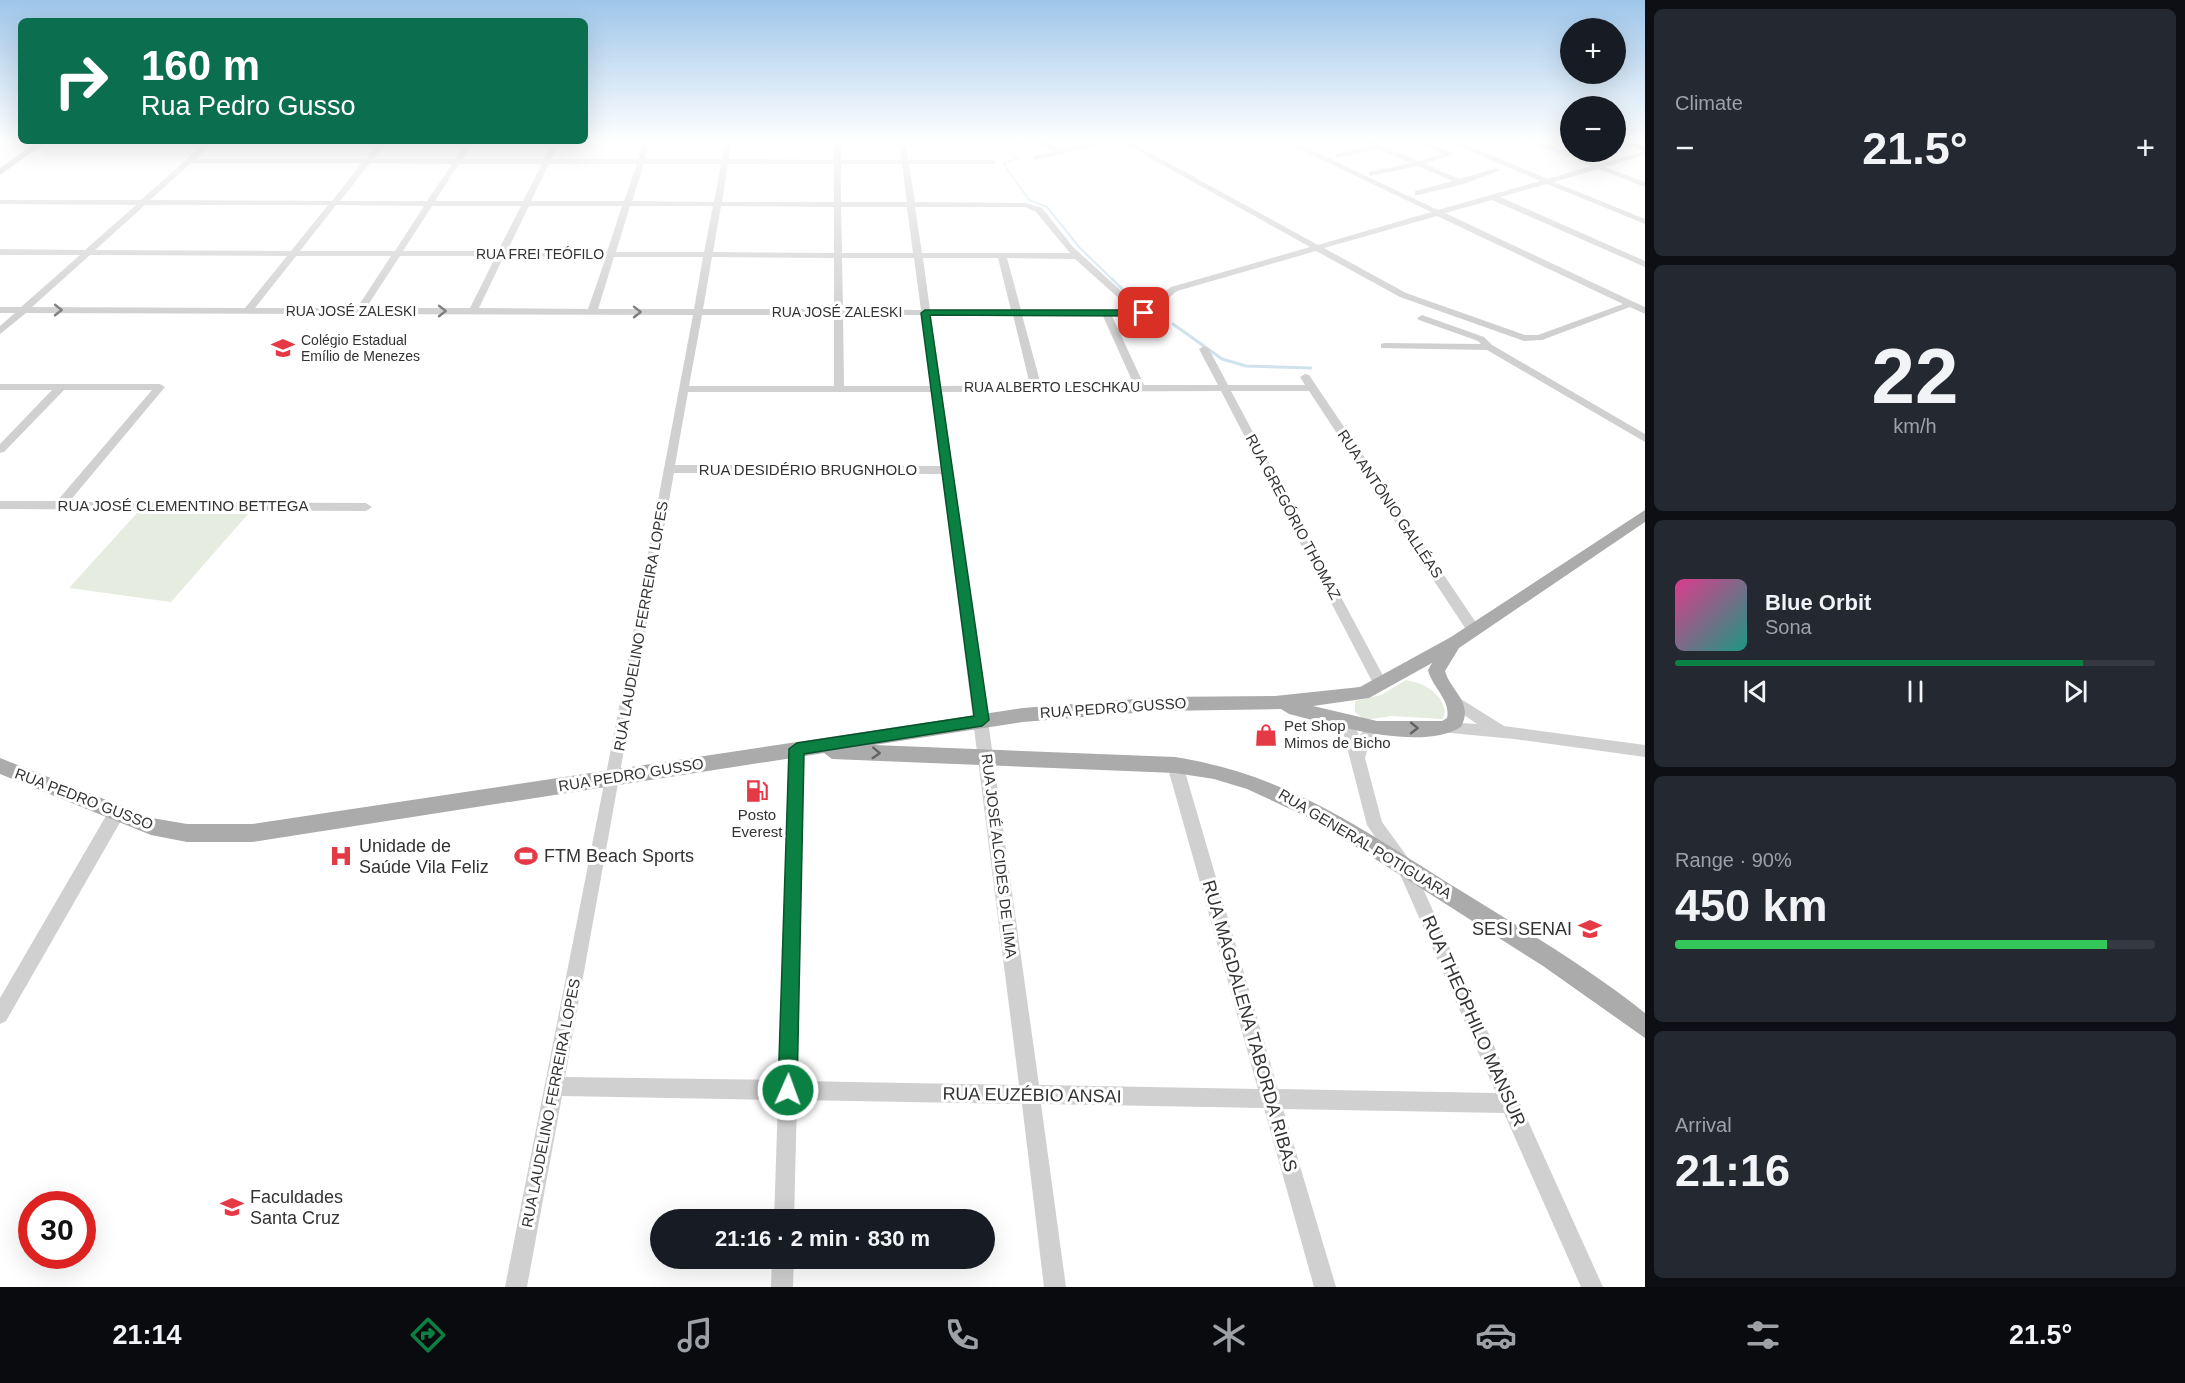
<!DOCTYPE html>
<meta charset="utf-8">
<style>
body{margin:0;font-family:Arial,sans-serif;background:#242831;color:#f1f3f6;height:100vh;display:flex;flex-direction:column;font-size:22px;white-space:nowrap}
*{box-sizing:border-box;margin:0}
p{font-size:20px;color:#9ea1a6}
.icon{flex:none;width:33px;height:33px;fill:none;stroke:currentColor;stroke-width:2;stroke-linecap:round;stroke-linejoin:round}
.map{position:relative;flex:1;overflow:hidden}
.sheet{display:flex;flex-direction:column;gap:9px;padding:9px;background:#0d0f14;width:540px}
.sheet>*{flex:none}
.top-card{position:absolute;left:18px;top:18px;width:570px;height:126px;border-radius:9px;box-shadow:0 6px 24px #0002;background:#0b6e4f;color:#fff;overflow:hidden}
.fabs{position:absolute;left:1560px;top:18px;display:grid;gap:12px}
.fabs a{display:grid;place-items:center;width:66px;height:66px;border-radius:50%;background:#171b24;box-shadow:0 6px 24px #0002;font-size:30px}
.speed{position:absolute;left:18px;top:1191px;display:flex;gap:12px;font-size:30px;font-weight:700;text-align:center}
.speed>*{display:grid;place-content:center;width:78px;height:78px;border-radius:50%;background:#171b24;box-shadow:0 6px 24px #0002;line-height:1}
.speed .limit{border:9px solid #d22;background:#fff;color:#111}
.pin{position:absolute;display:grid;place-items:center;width:51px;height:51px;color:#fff;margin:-26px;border-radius:12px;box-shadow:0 3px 9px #0006}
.me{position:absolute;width:66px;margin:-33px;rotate:2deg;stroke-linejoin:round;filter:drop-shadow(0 0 4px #0008)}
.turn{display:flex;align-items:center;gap:21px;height:126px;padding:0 24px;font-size:27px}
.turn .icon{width:78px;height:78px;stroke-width:2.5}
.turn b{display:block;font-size:42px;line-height:51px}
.big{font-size:45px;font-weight:600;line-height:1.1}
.sheet .tile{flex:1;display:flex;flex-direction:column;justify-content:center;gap:9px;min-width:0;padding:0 21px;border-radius:9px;background:#242831}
.sheet .dial{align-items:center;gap:0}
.dial b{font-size:78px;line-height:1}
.song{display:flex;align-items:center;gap:18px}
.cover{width:72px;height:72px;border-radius:9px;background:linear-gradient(135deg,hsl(330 70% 55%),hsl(170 70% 35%))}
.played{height:6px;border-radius:3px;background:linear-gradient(90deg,#0b8043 85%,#363941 85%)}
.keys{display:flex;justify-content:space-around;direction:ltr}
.heat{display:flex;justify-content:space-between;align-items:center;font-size:33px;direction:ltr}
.charge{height:9px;border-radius:4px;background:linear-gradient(90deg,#34c759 90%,#363941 0)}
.trip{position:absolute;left:650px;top:1209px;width:345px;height:60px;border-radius:30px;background:#171b24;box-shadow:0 6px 24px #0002;font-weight:600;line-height:60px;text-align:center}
.dock{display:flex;height:96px;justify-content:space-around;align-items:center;background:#090b0e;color:#9ea1a6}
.dock .icon{width:42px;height:42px}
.dock .current{color:#0b8043}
.dock b{font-size:27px;color:#f1f3f6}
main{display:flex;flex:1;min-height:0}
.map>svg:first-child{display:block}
</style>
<main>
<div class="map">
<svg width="1645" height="1287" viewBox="0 0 1645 1287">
<rect width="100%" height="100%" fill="#fff"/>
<path fill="#e6ecdf" d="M137 513 248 514 171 602 69 588Z
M1406 680C1424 683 1441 692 1445 711L1443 719 1391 716 1365 720 1355 712V701L1381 695Z"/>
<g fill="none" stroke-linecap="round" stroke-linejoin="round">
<path stroke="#cfe2ee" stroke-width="2" d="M996 140 1018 158 1004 164 1029 200 1047 207 1080 248 1113 280"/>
<path stroke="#cfe2ee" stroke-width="3" d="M1112 279 1144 310
M1173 324 1222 359 1246 366 1311 368"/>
<path fill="#d0d0d0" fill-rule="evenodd" d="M644 140H651L645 159H722L725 140H732L729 159 834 160 833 140H841V160H901L899 140H992L989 143H906L908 160H993L997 162 993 164H909L915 202 1026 203 1042 208 1073 247 1141 309 1171 287 1310 247 1118 140H1127L1318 245 1431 212 1281 140H1290L1438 210 1540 181 1445 140H1455L1548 179 1591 166 1527 140H1537L1598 164 1645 151V155L1605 167 1645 182V187L1598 169 1554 182 1645 219V224L1547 184 1500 197 1645 261V267L1492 200 1445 213 1634 302 1645 307V314L1630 307 1542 340 1524 341 1400 297 1316 251 1177 291 1153 311 1143 315 1112 316 1144 385H1218L1199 349 1204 346 1209 349 1228 385H1305L1300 377 1305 374 1309 375 1481 630 1474 635 1469 634 1309 391H1231L1388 685 1386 689H1376L1221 391 942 392 1039 1085 1258 1089 1167 765 1170 761 1175 759 1180 761 1183 765 1278 1089 1496 1093 1399 872 1367 825 1340 720 1342 716 1347 714 1352 716 1359 736C1366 729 1372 720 1382 724L1384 728 1369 744 1365 758 1382 822 1411 862 1603 1287H1581L1504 1113 1283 1109 1336 1287H1314L1264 1108 1041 1104 1066 1287H1044L1022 1104 797 1100 794 1220H774L778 1100 562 1096 527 1287H505L617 718 693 315 26 313 0 334V326L15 313H0V307H21L80 255H0V249L85 250 136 205 0 204V200H141L207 141H215L196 159H366L380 141H388L373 159H455L466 141H474L462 159H544L553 141H561L552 159H638ZM191 163H362L332 201 150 200ZM370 163 452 164 427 201H340ZM459 164H542L523 201H435ZM549 164H637L624 201H531ZM644 164H721L714 202 632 201ZM728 164H834V202H722ZM841 164H902L907 202H841ZM145 205H328L291 251 95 250ZM336 205 424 206 395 251H300ZM432 206H521L498 251H403ZM529 206H622L607 252 507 251ZM630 206H713L704 252H616ZM721 206 834 207V253L713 252ZM841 207H907L913 253H842ZM915 207H1025L1036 212 1070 253H922ZM1437 216 1623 304 1538 335H1525L1406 293 1324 248ZM90 255 287 256 245 308 32 307ZM296 256H391L357 308H255ZM400 256H496L470 308H366ZM504 256 606 257 588 309 479 308ZM614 257H703L694 309H598ZM712 257 834 258V309H703ZM842 258H914L921 310 843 309ZM923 258H998L1011 310H930ZM1007 258 1075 259 1132 310H1021ZM702 315H834V386H689ZM843 315H922L931 386H844ZM931 315H1013L1030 385 941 386ZM1022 315 1103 316 1134 385H1041ZM688 392H932L941 466 675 465ZM674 473 942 474 1019 1085 797 1081 804 749 802 745 797 743 792 745 790 749 778 1080 565 1077Z
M1039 140H1045L1062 150 1104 140H1117L1036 160H1033V156L1054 152 1039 144Z
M1360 140H1370L1419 161 1442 154 1414 140H1424L1453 154 1425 164 1459 179 1497 168 1501 170 1464 184 1418 195H1415V191L1452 181 1418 166 1369 176V172L1411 163 1377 149 1336 158V154L1371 146Z
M1422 315 1484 337 1492 345 1645 434V442L1487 350 1381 348V344L1384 343 1481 344 1478 341 1419 320 1417 318Z
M0 384H160L165 387 69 502 366 503 372 507 366 511 0 509V501H57L152 390H64L4 452 0 453V444L52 390H0Z
M1456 696 1504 726 1645 745V757L1514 739 1440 732 1438 728 1440 724 1445 722 1477 724 1451 706 1449 702 1451 698Z
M116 807 122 809 124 814 122 819 6 1021 0 1024V998L110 809Z
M772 1258H794L793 1287H771Z"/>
<path fill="#ababab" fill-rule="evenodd" d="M1618 140H1630L1645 146V152Z
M38 141H48L0 175V168Z
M1645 510V522L1459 648 1445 671C1451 692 1474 702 1461 727 1421 752 1333 725 1289 714L1281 709 1159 711 1023 722 874 745 1175 757C1289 775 1363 830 1458 889 1522 929 1586 966 1645 1013V1038L1543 966 1314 820 1247 789 1214 779 1175 773 832 759 824 753 252 842H187L151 835 0 774V758L152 818 187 824H252L1023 708 1159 697 1275 696 1360 687 1451 637ZM1432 663 1428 670C1432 687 1451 700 1447 718L1442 721H1377L1313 706 1369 698Z"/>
</g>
<defs><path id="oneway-chevron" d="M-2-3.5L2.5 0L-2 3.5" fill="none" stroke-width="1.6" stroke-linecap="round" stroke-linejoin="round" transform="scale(1.5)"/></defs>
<g stroke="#7a7a7a">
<use href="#oneway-chevron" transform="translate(58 310)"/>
<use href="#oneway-chevron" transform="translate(442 311)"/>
<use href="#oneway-chevron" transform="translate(637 312)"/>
</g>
<g stroke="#636363">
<use href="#oneway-chevron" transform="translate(1414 728) rotate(1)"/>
<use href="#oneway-chevron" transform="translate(876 753) rotate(3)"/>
</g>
<linearGradient id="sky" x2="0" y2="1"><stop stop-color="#9ec6ea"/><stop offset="0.44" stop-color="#fff"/><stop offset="1" stop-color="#fff" stop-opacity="0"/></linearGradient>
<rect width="1645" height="320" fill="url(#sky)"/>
<path fill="#0b8043" stroke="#07532c" stroke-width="1.5" d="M925 310H1144L1148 313 1144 316 930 315 989 720 982 726 804 754 797 1090 795 1097 788 1100 781 1097 778 1090 789 749 797 743 974 716 921 313Z"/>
<defs>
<g id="school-bare" transform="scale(1.8)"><path d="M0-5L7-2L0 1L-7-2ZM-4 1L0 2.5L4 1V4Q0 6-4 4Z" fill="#e63946" stroke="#fff" stroke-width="2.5" paint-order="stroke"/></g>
<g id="shop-bare" transform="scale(1.8)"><path d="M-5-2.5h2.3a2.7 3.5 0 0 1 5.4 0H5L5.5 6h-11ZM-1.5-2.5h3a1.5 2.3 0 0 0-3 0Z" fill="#e63946" stroke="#fff" stroke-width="2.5" paint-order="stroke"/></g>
<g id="fuel-bare" transform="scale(1.8)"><path d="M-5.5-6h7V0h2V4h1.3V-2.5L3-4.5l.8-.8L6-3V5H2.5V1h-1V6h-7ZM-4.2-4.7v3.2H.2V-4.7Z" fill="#e63946" stroke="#fff" stroke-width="2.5" paint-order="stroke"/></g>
<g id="hospital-bare" transform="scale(1.8)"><path d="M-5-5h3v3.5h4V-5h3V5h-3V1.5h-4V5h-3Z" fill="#e63946" stroke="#fff" stroke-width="2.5" paint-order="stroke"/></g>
<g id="stadium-bare" transform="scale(1.8)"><path d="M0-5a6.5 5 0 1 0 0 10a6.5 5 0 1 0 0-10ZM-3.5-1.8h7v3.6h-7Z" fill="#e63946" stroke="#fff" stroke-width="2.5" paint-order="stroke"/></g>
<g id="university-bare" transform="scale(1.8)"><path d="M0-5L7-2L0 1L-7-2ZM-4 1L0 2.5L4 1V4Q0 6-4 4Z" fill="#e63946" stroke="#fff" stroke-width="2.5" paint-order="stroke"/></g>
</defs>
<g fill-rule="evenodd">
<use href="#school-bare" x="283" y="348"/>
<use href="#shop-bare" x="1266" y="735"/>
<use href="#fuel-bare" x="757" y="791"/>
<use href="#hospital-bare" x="341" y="856"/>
<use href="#stadium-bare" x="526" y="856"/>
<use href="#university-bare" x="1590" y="929"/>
<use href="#university-bare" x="232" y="1207"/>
</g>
<g text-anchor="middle" stroke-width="6" stroke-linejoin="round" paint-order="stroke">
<g font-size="14" fill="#333" stroke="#fff">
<text x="540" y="259">RUA FREI TEÓFILO</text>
<text x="351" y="316">RUA JOSÉ ZALESKI</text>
<text x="837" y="317">RUA JOSÉ ZALESKI</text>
<text x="1052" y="392">RUA ALBERTO LESCHKAU</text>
</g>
<g font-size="14" fill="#333" stroke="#fff" text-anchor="start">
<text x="301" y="345">Colégio Estadual<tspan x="301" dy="16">Emílio de Menezes</tspan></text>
</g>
<g font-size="15" fill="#333" stroke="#fff">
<text x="808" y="475">RUA DESIDÉRIO BRUGNHOLO</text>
<text transform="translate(1390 504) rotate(56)" y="5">RUA ANTÔNIO GALLÉAS</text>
<text x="183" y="511">RUA JOSÉ CLEMENTINO BETTEGA</text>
<text transform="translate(1293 517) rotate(62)" y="5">RUA GREGÓRIO THOMAZ</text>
<text transform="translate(641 626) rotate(-80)" y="5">RUA LAUDELINO FERREIRA LOPES</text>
<text transform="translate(1113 708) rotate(-4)" y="5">RUA PEDRO GUSSO</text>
<text transform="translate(631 775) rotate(-9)" y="5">RUA PEDRO GUSSO</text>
<text transform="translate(84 799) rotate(21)" y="5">RUA PEDRO GUSSO</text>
<text transform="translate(1365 844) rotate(31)" y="5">RUA GENERAL POTIGUARA</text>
<text transform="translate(999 856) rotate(83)" y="5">RUA JOSÉ ALCIDES DE LIMA</text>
<text transform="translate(551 1103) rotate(-79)" y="5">RUA LAUDELINO FERREIRA LOPES</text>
</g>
<g font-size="15" fill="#333" stroke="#fff" text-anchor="start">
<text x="1284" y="731">Pet Shop<tspan x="1284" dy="17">Mimos de Bicho</tspan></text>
<text x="757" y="820" text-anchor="middle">Posto<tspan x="757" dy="17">Everest</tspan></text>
</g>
<g font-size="18" fill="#333" stroke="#fff" text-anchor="start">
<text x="359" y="852">Unidade de<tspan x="359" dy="21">Saúde Vila Feliz</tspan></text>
<text x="544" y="862">FTM Beach Sports</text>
<text x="1572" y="935" text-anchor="end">SESI SENAI</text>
<text x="250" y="1203">Faculdades<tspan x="250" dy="21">Santa Cruz</tspan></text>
</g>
<g font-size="18" fill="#333" stroke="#fff">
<text transform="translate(1474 1021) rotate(66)" y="6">RUA THEÓPHILO MANSUR</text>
<text transform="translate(1250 1026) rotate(74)" y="6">RUA MAGDALENA TABORDA RIBAS</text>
<text transform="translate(1032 1095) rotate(1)" y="6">RUA EUZÉBIO ANSAI</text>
</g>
</g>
</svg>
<div class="fabs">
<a>+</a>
<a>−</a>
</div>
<div class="speed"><div class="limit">30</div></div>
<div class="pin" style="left:1144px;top:313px;background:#d93025"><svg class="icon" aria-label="arrive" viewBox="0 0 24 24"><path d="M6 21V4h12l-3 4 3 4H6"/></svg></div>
<svg class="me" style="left:788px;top:1090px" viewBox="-20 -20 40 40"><circle r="17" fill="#0b8043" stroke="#fff" stroke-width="3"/><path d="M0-11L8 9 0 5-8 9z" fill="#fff"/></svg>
<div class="trip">21:16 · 2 min · 830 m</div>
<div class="top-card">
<div class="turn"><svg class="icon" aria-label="right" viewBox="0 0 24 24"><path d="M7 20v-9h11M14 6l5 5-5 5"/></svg><div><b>160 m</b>Rua Pedro Gusso</div></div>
</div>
</div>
<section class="sheet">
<div class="tile"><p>Climate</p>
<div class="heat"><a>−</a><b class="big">21.5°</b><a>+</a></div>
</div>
<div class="tile dial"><b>22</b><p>km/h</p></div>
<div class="tile">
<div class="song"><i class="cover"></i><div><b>Blue Orbit</b><p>Sona</p></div></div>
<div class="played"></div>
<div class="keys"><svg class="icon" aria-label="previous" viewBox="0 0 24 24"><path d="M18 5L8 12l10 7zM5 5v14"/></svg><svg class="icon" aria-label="pause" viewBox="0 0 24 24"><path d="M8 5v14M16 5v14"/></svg><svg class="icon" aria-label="next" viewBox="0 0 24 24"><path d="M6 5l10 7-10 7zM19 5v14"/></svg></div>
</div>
<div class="tile"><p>Range · 90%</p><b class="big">450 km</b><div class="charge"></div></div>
<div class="tile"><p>Arrival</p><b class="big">21:16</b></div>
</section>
</main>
<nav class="dock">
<b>21:14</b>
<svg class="icon current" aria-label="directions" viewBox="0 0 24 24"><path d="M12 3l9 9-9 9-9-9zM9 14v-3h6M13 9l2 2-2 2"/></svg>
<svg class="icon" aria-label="music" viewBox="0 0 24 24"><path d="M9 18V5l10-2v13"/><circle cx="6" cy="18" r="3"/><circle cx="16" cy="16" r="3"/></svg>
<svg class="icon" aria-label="phone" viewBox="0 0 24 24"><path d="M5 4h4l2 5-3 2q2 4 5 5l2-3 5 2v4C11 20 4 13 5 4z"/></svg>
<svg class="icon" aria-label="climate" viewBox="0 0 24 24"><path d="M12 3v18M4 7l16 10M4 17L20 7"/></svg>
<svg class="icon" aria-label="car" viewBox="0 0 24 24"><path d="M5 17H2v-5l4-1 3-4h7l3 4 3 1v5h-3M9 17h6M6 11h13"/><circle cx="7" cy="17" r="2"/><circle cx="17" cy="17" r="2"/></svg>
<svg class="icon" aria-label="filters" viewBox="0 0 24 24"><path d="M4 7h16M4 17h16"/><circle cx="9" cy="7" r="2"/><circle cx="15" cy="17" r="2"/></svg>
<b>21.5°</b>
</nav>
